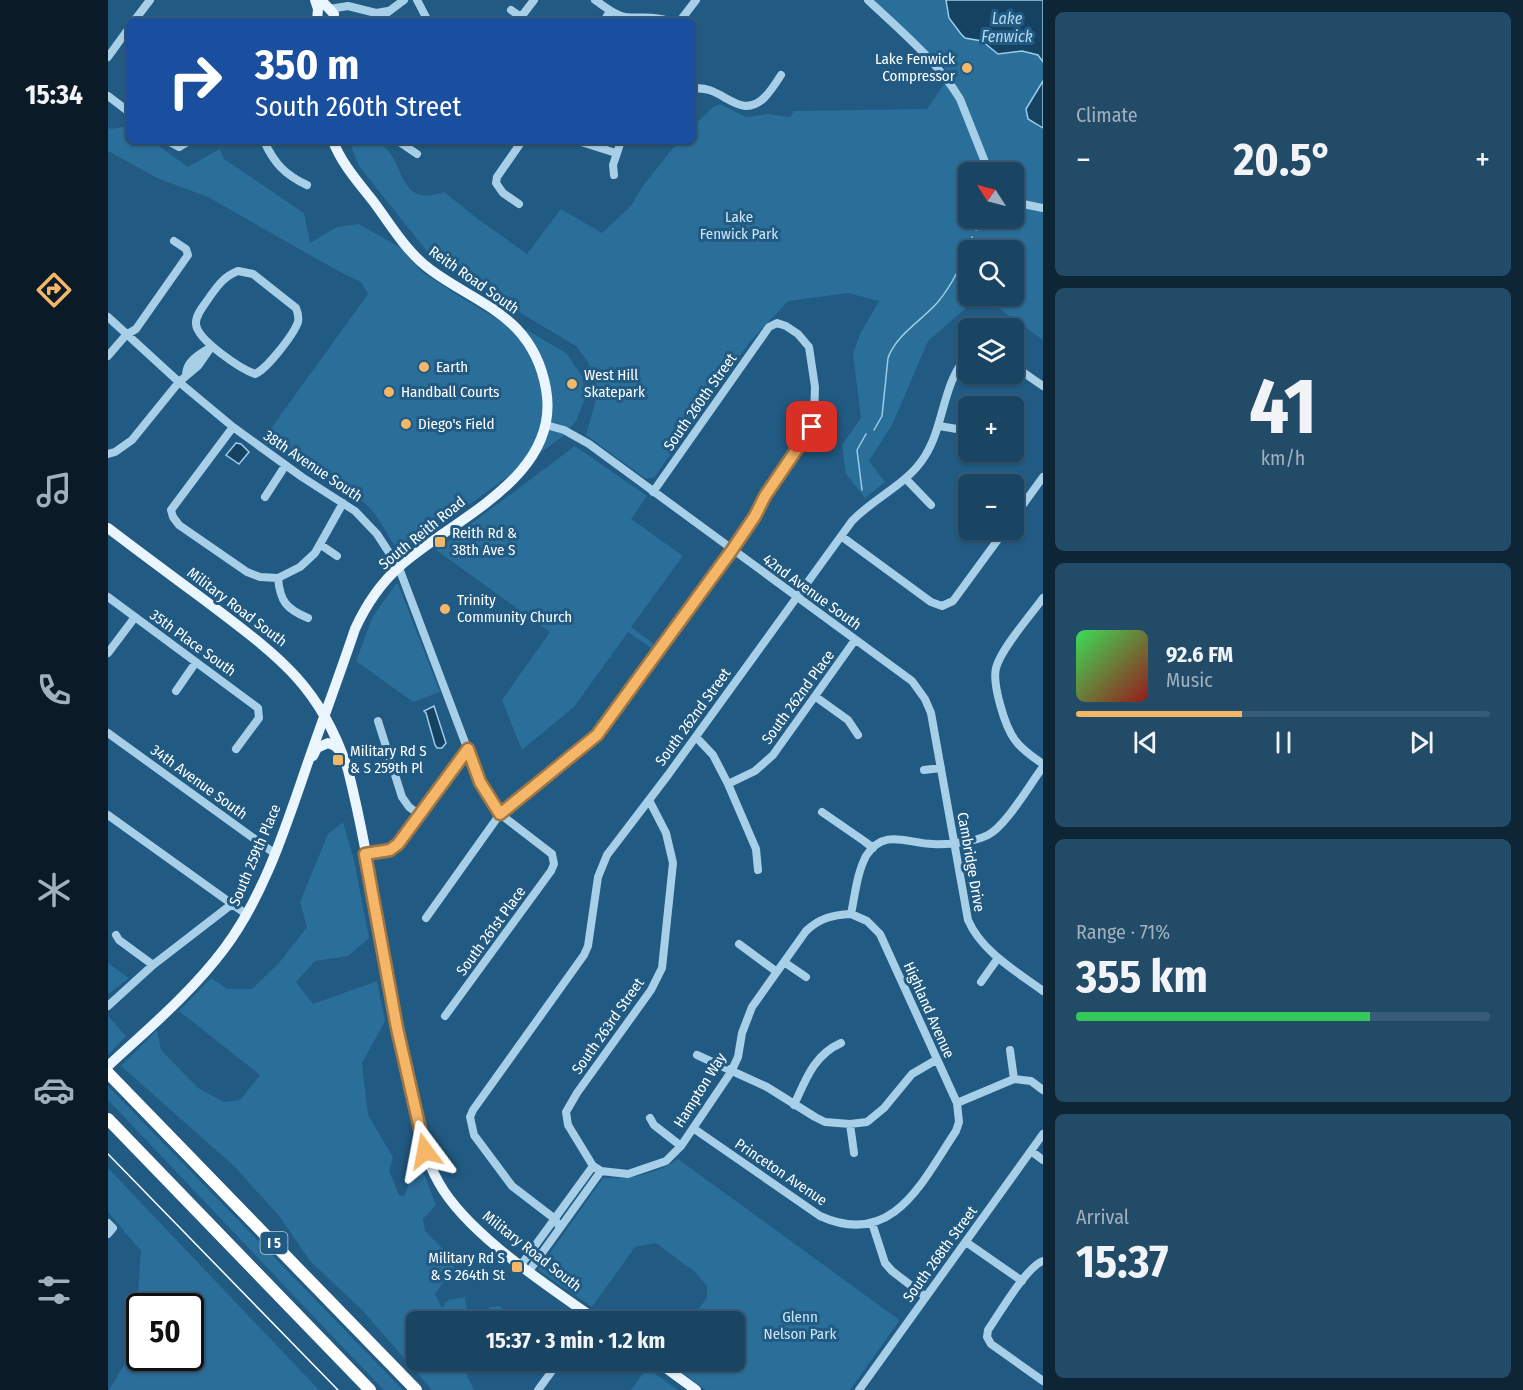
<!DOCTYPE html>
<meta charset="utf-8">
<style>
body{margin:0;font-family:"Fira Sans Condensed",sans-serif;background:#224b68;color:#f1f3f6;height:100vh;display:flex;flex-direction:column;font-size:22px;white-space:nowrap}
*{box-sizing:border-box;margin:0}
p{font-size:20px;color:#9fb0be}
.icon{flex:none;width:33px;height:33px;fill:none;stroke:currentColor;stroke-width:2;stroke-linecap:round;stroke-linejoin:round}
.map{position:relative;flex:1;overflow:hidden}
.sheet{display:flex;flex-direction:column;gap:12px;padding:12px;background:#0e2536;width:480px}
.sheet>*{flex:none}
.banner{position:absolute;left:18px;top:18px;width:570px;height:126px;border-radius:9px;box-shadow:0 2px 4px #0004,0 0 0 2px #375c77;background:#1a4fa0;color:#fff;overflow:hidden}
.needle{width:39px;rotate:306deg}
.buttons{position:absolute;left:850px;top:162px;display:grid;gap:12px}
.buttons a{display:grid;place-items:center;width:66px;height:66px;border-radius:9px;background:#194462;box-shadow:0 2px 4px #0004,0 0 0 2px #375c77;font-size:30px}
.speed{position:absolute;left:18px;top:1293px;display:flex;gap:12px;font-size:30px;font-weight:700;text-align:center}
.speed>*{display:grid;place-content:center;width:78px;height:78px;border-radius:50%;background:#194462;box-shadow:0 2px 4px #0004,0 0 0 2px #375c77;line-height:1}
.speed .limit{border:3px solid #111;border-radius:9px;background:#fff;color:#111}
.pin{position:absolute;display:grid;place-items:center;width:51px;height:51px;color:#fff;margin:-26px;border-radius:12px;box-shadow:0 3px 9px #0006}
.me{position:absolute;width:66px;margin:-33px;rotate:347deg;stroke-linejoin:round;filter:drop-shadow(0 0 4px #0008)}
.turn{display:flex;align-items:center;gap:21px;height:126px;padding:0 30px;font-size:27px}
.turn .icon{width:78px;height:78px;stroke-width:2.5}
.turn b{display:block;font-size:42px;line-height:51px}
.big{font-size:45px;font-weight:700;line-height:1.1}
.sheet .card{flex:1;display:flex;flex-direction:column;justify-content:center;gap:9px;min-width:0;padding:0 21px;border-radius:9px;background:#224b68}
.sheet .dial{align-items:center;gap:0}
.dial b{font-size:78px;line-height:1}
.song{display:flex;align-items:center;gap:18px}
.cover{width:72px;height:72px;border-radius:9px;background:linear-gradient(135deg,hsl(130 70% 55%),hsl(0 70% 35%))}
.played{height:6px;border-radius:3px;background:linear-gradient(90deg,#f5b668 40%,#375c77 40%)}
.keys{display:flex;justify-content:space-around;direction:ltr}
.heat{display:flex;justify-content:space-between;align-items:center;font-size:33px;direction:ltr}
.charge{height:9px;border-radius:4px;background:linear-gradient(90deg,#34c759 71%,#375c77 0)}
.trip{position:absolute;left:298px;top:1311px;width:339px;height:60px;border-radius:9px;background:#194462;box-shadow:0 2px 4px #0004,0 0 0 2px #375c77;font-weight:700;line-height:60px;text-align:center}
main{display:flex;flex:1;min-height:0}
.menu{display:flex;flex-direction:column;width:108px;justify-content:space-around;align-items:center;background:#0a1b27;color:#9fb0be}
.menu .icon{width:42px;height:42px}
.menu .active{color:#f5b668}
.menu b{font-size:27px;color:#f1f3f6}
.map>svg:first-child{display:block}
</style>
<main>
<nav class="menu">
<b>15:34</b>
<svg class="icon active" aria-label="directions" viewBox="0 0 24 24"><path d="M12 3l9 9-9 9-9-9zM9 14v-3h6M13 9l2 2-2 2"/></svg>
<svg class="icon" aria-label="music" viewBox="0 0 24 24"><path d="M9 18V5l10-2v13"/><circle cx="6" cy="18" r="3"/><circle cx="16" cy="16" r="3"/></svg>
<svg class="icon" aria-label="phone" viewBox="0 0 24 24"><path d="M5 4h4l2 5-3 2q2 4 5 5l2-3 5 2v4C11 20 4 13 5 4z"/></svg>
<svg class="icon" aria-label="climate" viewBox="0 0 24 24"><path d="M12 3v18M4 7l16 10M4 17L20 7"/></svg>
<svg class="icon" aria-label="car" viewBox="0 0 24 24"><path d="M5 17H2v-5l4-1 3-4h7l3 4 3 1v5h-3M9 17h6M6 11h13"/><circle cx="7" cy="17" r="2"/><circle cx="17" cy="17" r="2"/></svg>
<svg class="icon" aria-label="filters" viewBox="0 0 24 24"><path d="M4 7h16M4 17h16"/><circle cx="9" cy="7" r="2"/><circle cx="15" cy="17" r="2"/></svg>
</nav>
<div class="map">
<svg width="935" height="1390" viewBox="0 0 935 1390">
<rect width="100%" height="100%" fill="#215a82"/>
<path fill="#2a6e9a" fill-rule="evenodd" d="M766 0H935V340L874 296H906V250H861V296H872L820 341 784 425 761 461 777 482 757 498 738 474 734 445 753 418 745 354 752 334 771 301 740 293 680 301 640 344 546 478H537L478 435 488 400 487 381 480 362 468 346 411 312 401 301 331 263 321 254 251 166 241 141C249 141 262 139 269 142 301 158 285 209 336 192L370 219 419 254 453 209 494 233 523 206 534 187 570 142 585 141V127L605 107 612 104 638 117 660 114 682 117 686 111 819 109 843 74ZM861 172H906V218H861Z
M21 126V141H44L80 167 112 149 116 159 196 213 202 243 229 227 251 224 293 248 314 272 351 296 391 320 412 326 458 353 474 376 477 398 468 421 454 437 298 551 292 552C277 535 271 512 251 499V504L156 443V438L260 294 253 282 230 271 100 197 51 179 0 151V127L3 129Z
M467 446 539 496 523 519 575 556 523 627 546 644 543 648 520 632 466 707 414 750 394 700 442 632 328 550Z
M288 584H290L332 692 305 702 248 661 265 616Z
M235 822 246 860 261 938 240 956 207 961 188 982 205 1004 269 981 277 1021 254 1063 260 1115 285 1157 281 1171 291 1195 296 1196 305 1175 313 1166 328 1205 315 1219 317 1231 337 1251 353 1254 344 1270 327 1294 334 1308 340 1300 357 1297 360 1318 364 1321 309 1322V1360L357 1361 359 1376 366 1390H324L254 1310 202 1261 172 1217 126 1166 13 1066 49 1030 53 1050 90 1088 116 1102 132 1100 152 1075 71 1011 103 978 119 989H144L171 963 199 927 192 902 220 834Z
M0 963 21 978 0 994Z
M0 1016 18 1036 0 1055Z
M0 1086 295 1390H276L245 1358 0 1100Z
M570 1159 790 1319 791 1321 742 1390H598L562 1364 564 1362 562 1361 627 1360V1322L583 1321 599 1297V1286L587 1272 548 1243 527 1247 484 1307 430 1270 495 1178C519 1180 550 1174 570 1159Z
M0 1168 211 1390H1L19 1360 29 1306 33 1251 0 1212ZM32 1306H82V1358H32Z
M393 1306 394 1321H371L382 1307Z
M539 1368 570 1390H523Z"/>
<path fill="#164261" stroke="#9bccea" stroke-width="1.5" d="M838 0H935V62L930 55 914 51 890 54 874 41 857 38 853 34 841 18Z
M935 81V128L920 119 918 109Z
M128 443 133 444 141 452 131 464 118 455Z
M326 706 338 743 334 748H329L327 745 318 713 316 711Z"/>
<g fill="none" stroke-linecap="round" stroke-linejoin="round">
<path stroke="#9bccea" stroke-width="1.5" d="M868 230 887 218
M766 430 774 416 780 358C788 335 813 321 829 303 846 283 855 261 864 237
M754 490 749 450 758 434"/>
<path stroke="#a7cfe8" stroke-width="8" d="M309 0 320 21
M487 0C496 6 506 15 517 17 532 19 545 15 560 21
M760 0C793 31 829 61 852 99L881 172
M221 9 240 6 268 13 280 11
M403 10 413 17
M26 21 42 0
M268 21 296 0
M410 21 426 0
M496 21 502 11
M572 21 588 0
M0 57 21 28
M585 89C613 83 631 122 656 98 662 92 668 83 673 75
M0 96 21 112
M60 141 71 147 81 141
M156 141C166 163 177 175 199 185
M290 141 309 154
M470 141 508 153
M506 175 505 165 513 141
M906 199 915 204 935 208
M411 204 395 193 388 183 389 177 414 141
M130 271 145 274 188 308C190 313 191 317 190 322 186 334 159 369 147 374 133 369 89 340 88 324 87 314 98 303 103 295 111 284 117 276 130 271Z
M0 317 71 382 125 427 194 477 247 511 269 534 291 568 372 782 380 797 392 814 444 854 446 864 443 871 337 1016
M896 328 900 325
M0 356 18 335 28 329 80 255 78 249 66 241
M906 366 935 386
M78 374C79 360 92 354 103 347
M438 425 456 430 481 444 804 681 817 699 823 713 860 920C874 952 908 971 935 991
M831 426 861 431
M125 427 63 510 65 517 71 525 139 572 152 577 170 578
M0 454 7 452 24 440 71 382 90 366 104 346
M798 479 823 505
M157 497 177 466
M906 517 935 477
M733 536 823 602 834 606 845 601 897 530
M213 545 229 556
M170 578 192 567 207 553 235 503
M170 578C172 601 178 609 200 618
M0 597 150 708 151 718 128 749
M935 598C922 616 893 649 888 668 884 684 897 727 907 740 914 750 925 757 935 764
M0 653 27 617
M68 691 88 662
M708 697 740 720 750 735
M270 721 294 797 301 807 312 815
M0 733 166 853
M588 737 605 755 620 784 648 849 650 870
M816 770 833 768
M620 784 647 771 665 755 747 640
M541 800 558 833 565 863 554 968 543 990 469 1093 458 1112 460 1125 485 1166 493 1171 520 1174 558 1161 573 1146 623 1072 630 1057 634 1033 644 1007 698 931C712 918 724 915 743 914 747 895 749 873 758 856 776 827 800 844 825 844 841 845 866 842 880 835 898 826 922 784 935 767
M714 812 756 841 765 848
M0 815 138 914
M257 853 282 850 290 844 360 749
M318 918 392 814 489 735 647 517 656 496 700 435 706 418 707 387 701 347 690 334 678 326 669 323 661 327 545 492
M8 935 11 940 45 965
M631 944 669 972
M676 962 698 977
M873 982 890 958
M0 1006 45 965 124 904
M902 1050 906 1079
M589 1055 659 1087 707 1117 717 1122 742 1124 759 1122 776 1108 804 1074 828 1060
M849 1103 906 1079 923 1081 935 1090
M686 1105C698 1079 706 1055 733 1043
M542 1118 546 1125 573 1146
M742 1124 746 1153
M585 1128 712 1216C785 1249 814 1182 848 1131L851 1122 849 1103 772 934 759 921 743 914
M923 1151 935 1160
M0 1223 5 1228 0 1234
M764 1223 777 1263 784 1271 818 1297
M452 1228 447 1219 404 1186 366 1135 362 1117 365 1110 476 955 480 946 490 877 499 855 560 775 744 521C767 497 799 485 817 456 837 424 834 382 861 354
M858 1242 914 1281
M935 1261C919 1266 891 1314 880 1330L879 1337 883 1344 935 1381
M413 1265 485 1166
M421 1271 493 1171
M430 1390 452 1360
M751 1390 935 1134"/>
<path stroke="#eaf5fe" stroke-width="10" d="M207 0 210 9 209 21
M213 0 226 14 225 21
M0 528C34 554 68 579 103 605 170 656 213 686 240 770 265 870 276 973 299 1074 307 1110 312 1150 331 1183 360 1235 442 1287 491 1322
M205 756 209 748 220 743 227 746 234 753
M0 1066C40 1029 83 993 116 949 155 897 176 832 197 771 213 724 231 677 247 629 258 605 271 585 291 567 344 519 454 477 438 389 434 366 425 346 409 329 385 304 351 291 323 270 299 253 283 225 265 201 251 183 233 163 225 141
M547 1360 588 1390"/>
<path stroke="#fff" stroke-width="12" d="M0 1073 308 1390
M0 1119 262 1390"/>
<path stroke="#fff" stroke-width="1.5" d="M0 1154 230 1390"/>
</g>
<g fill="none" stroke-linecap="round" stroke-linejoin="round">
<g stroke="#9f7644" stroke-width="15">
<path id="route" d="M317 1151 289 1028 257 854 282 850 290 844 360 749 372 782 392 814 489 735 624 550 647 516 657 496 704 427"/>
</g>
<use href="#route" stroke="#f5b668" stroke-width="10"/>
</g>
<g fill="#f5b668" stroke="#215a82" stroke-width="2">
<circle cx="859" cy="68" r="6"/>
<circle cx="316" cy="367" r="6"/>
<circle cx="464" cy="384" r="6"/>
<circle cx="281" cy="392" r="6"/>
<circle cx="298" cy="424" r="6"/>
<rect x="326" y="536" width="12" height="12" rx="3"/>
<circle cx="337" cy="609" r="6"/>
<rect x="224" y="754" width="12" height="12" rx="3"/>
<rect x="403" y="1261" width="12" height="12" rx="3"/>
</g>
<g text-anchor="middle" stroke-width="6" stroke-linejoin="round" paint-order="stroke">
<rect fill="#215a82" stroke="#bcceda" stroke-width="1.5" x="152.5" y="1232" width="27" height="22" rx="4.5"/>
<g font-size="14" font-weight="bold" fill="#fff">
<text x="166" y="1248">I 5</text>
</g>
<g font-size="15" fill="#fff" stroke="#215a82" text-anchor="start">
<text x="847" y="64" text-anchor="end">Lake Fenwick<tspan x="847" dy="17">Compressor</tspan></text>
<text x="328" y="372">Earth</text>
<text x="476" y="380">West Hill<tspan x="476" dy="17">Skatepark</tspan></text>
<text x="293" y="397">Handball Courts</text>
<text x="310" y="429">Diego's Field</text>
<text x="344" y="538">Reith Rd &amp;<tspan x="344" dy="17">38th Ave S</tspan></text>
<text x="349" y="605">Trinity<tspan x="349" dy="17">Community Church</tspan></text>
<text x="242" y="756">Military Rd S<tspan x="242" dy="17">&amp; S 259th Pl</tspan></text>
<text x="397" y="1263" text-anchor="end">Military Rd S<tspan x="397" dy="17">&amp; S 264th St</tspan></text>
</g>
<g font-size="15" fill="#cbe6f6" stroke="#215a82">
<text x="631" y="222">Lake<tspan x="631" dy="17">Fenwick Park</tspan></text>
<text x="692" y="1322">Glenn<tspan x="692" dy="17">Nelson Park</tspan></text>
</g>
<g font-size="15" fill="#fff" stroke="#215a82">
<text transform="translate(366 280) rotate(35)" y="5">Reith Road South</text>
<text transform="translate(592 402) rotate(-55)" y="5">South 260th Street</text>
<text transform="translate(205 466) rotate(34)" y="5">38th Avenue South</text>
<text transform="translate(314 533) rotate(-39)" y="5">South Reith Road</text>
<text transform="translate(704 592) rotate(36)" y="5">42nd Avenue South</text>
<text transform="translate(129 607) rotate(37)" y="5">Military Road South</text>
<text transform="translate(85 643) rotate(36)" y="5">35th Place South</text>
<text transform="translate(690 697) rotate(-54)" y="5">South 262nd Place</text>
<text transform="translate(585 717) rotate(-54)" y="5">South 262nd Street</text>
<text transform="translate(91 782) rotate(36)" y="5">34th Avenue South</text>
<text transform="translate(147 855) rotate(-67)" y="5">South 259th Place</text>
<text transform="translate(863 862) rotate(80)" y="5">Cambridge Drive</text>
<text transform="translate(383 931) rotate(-54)" y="5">South 261st Place</text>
<text transform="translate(821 1010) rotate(66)" y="5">Highland Avenue</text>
<text transform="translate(500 1026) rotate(-55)" y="5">South 263rd Street</text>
<text transform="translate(592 1090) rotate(-58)" y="5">Hampton Way</text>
<text transform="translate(673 1172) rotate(34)" y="5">Princeton Avenue</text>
<text transform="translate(424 1251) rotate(38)" y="5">Military Road South</text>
<text transform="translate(832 1254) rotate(-54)" y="5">South 268th Street</text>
</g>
<g font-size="16" font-style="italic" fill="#b2d8f0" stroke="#215a82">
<text x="899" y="24">Lake<tspan x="899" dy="18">Fenwick</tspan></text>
</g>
</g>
</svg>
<div class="buttons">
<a><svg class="needle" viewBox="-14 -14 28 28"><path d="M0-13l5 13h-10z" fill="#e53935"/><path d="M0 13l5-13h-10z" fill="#9fb0be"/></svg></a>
<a><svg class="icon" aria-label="search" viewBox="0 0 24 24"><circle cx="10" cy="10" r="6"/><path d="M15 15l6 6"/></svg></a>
<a><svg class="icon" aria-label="layers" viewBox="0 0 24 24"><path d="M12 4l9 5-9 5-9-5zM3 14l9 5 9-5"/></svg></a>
<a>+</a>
<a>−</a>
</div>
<div class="speed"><div class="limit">50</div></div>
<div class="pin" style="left:704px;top:427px;background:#d93025"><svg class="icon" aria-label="arrive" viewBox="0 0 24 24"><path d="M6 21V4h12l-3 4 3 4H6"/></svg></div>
<svg class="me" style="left:317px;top:1151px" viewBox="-20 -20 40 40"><path d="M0-17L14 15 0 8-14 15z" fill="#f5b668" stroke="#fff" stroke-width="4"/></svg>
<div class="trip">15:37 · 3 min · 1.2 km</div>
<div class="banner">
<div class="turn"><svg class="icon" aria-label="right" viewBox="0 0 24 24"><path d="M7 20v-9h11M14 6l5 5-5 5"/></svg><div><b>350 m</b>South 260th Street</div></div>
</div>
</div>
<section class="sheet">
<div class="card"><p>Climate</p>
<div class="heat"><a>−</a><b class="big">20.5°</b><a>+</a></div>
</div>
<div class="card dial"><b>41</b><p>km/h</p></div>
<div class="card">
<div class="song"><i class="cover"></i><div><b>92.6 FM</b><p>Music</p></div></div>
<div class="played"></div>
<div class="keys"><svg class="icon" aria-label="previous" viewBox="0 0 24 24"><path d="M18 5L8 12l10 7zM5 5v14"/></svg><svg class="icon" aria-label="pause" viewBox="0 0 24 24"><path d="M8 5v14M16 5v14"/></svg><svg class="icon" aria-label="next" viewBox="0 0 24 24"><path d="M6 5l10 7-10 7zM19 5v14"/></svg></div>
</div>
<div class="card"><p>Range · 71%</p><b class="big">355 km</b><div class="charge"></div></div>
<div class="card"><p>Arrival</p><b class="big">15:37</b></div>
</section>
</main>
